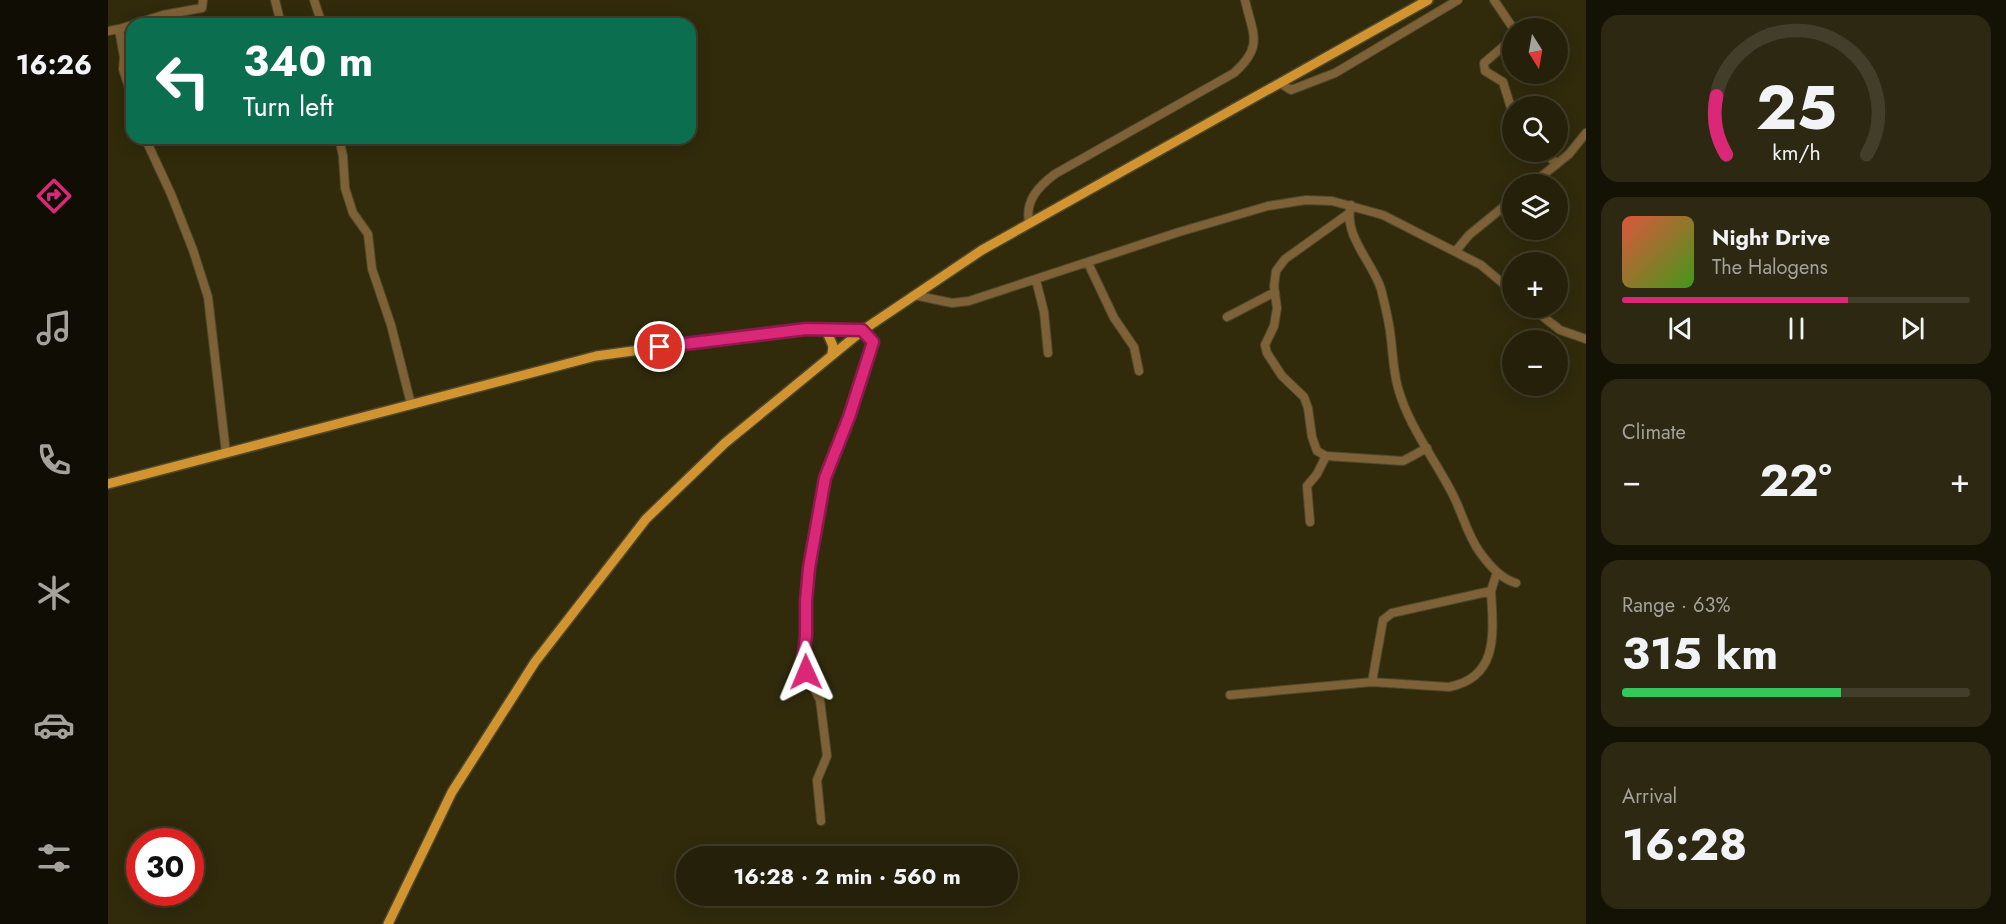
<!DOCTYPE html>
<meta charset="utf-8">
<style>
body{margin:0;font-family:Jost,sans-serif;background:#2d2812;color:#f1f3f6;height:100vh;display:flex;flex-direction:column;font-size:22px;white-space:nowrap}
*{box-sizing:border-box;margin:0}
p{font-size:20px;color:#a3a39c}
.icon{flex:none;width:33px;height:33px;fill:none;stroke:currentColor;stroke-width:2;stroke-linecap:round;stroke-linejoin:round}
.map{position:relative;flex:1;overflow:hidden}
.details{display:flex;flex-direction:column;gap:15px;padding:15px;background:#141205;width:420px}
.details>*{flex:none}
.hud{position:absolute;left:18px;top:18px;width:570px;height:126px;border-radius:18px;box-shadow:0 3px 15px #0003,0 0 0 2px #423e2a;background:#0b6e4f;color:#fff;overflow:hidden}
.needle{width:39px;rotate:169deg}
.fabs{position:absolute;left:1394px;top:18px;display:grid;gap:12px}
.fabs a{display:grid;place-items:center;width:66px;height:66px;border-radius:50%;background:#252009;box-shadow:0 3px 15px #0003,0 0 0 2px #423e2a;font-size:30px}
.speed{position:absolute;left:18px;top:828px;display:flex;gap:12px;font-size:30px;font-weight:700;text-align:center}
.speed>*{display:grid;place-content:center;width:78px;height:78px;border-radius:50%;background:#252009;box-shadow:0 3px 15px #0003,0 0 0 2px #423e2a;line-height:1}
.speed .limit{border:9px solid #d22;background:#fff;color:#111}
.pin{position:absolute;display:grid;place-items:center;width:51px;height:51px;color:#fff;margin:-26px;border:3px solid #fff;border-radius:50%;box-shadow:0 2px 6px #0007}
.me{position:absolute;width:66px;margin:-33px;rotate:359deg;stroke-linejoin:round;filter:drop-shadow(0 0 4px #0008)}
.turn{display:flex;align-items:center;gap:21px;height:126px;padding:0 18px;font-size:27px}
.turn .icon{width:78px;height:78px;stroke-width:2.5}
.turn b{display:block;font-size:42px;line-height:51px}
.big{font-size:45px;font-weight:700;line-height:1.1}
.details .tile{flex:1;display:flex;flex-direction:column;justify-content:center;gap:9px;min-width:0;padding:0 21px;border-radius:18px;background:#2d2812}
.details .dial{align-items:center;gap:0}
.dial svg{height:156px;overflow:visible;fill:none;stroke:#423e2a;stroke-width:7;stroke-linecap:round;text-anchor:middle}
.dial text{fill:#f1f3f6;stroke:none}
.song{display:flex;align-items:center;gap:18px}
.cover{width:72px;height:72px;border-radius:9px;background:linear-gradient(135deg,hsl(10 70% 55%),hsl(100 70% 35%))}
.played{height:6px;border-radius:3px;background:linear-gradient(90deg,#db2777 65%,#423e2a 65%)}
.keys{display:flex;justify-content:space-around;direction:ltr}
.heat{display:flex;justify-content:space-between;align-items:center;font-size:33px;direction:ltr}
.charge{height:9px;border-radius:4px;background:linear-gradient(90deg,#34c759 63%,#423e2a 0)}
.trip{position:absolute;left:568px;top:846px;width:342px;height:60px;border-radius:30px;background:#252009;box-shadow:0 3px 15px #0003,0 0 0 2px #423e2a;font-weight:700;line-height:60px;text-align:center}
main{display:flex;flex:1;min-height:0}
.tab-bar{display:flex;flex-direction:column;width:108px;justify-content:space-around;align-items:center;background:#0f0d04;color:#a3a39c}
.tab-bar .icon{width:42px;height:42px}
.tab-bar .current{color:#db2777}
.tab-bar b{font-size:27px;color:#f1f3f6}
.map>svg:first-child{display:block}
</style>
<main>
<nav class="tab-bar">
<b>16:26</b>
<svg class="icon current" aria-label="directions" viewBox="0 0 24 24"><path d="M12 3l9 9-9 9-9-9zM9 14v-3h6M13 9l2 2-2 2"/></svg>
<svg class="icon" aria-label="music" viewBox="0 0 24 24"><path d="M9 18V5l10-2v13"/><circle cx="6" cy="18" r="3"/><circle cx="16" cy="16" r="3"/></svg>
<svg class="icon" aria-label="phone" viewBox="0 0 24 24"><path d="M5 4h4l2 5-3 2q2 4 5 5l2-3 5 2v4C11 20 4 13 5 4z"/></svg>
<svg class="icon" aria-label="climate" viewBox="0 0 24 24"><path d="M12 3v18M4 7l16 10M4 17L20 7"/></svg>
<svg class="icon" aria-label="car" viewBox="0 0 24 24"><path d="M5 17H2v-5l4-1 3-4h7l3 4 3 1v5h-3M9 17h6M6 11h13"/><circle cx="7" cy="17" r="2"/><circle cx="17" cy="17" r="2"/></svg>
<svg class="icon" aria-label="filters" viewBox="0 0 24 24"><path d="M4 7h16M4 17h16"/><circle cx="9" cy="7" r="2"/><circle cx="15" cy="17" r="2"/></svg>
</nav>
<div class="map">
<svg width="1478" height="924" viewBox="0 0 1478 924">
<rect width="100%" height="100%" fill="#312b0c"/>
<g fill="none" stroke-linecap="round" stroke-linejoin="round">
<g stroke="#4e482c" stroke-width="10">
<path id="minor" d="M167 0 171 16 170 24
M206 0 214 24
M1386 0 1405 28
M26 24 55 15 94 8 95 0
M24 25 11 29 16 57 15 69 24 97
M0 31 11 29
M1404 39 1376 63 1377 71 1395 82 1404 111
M1172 83 1183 90 1227 73 1350 0
M37 138 63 194 85 250 100 297 118 453
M231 138 235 156 237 188 245 213 260 234 264 269 283 325 303 404
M1436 152 1449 164
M1424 184 1461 154 1478 133
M1243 205C1234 234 1265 263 1273 289 1276 301 1279 313 1281 325 1285 346 1284 367 1290 388 1301 427 1326 458 1344 493 1354 512 1359 534 1371 551 1380 564 1393 579 1408 583
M1240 214 1177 259 1168 271 1166 286 1169 308 1166 326 1157 345 1159 353 1174 376 1196 397 1200 408 1204 437 1209 451 1218 456 1295 461 1319 448
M921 222C917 200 931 186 947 174L1126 73C1156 46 1145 35 1137 0
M1347 252 1361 235 1404 200
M980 263 1006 318 1026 347 1031 371
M928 280 936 312 940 353
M806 295 844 303 861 301 1071 232 1160 206 1198 200 1224 201 1275 215 1373 265 1404 291
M1424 308 1452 330 1478 339
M1119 317 1167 292
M1202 522 1199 486 1209 474 1218 456
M1264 682 1275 620 1284 613 1383 591 1389 572
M1122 695 1264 682 1341 687C1392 677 1385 631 1383 591
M713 821 709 780 719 756 712 700 698 672 695 658 698 636V601L701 568 717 478 741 417 765 342 755 330"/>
</g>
<g stroke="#4e482c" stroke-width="12">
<path id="major" d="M718 330 725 346 724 354
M0 484 488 356 643 335 698 329 755 330
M280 924 344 792 427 662 538 519 617 443 755 330 874 250 1320 0"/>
</g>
<use href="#minor" stroke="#7e6136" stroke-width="8"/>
<use href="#major" stroke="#d29431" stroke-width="9"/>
</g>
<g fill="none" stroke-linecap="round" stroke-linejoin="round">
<g stroke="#8e194d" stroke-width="15">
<path id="route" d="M552 347 698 329 754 330 765 342 741 417 717 478 701 568 698 601V636L695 658 698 672"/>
</g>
<use href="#route" stroke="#db2777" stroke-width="10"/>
</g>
</svg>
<div class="fabs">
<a><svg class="needle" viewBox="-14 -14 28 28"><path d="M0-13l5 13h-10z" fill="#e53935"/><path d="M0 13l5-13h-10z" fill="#a3a39c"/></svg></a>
<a><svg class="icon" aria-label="search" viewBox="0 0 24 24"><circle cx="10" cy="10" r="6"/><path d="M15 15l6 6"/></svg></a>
<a><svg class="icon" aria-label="layers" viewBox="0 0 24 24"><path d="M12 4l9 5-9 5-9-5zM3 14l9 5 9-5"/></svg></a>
<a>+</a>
<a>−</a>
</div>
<div class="speed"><div class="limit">30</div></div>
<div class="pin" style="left:552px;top:347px;background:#d93025"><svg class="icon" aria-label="arrive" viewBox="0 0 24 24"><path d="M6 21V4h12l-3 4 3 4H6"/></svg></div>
<svg class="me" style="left:698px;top:672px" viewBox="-20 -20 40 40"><path d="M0-17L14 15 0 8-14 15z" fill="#db2777" stroke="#fff" stroke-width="4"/></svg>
<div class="trip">16:28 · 2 min · 560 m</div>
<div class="hud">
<div class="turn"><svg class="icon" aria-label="left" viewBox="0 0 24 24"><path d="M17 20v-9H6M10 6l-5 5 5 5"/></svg><div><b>340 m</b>Turn left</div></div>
</div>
</div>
<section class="details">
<div class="tile dial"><svg viewBox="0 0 100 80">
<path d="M14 69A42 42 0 1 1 86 69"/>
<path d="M14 69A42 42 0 0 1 9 39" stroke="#db2777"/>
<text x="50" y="56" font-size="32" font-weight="700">25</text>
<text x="50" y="72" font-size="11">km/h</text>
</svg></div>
<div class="tile">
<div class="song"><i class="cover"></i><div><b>Night Drive</b><p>The Halogens</p></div></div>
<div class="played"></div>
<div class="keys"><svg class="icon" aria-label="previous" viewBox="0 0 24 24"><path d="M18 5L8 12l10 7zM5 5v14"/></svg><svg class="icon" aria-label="pause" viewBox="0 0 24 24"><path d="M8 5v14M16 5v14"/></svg><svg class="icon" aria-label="next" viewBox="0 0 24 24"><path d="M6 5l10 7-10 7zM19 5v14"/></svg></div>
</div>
<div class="tile"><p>Climate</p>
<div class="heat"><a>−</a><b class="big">22°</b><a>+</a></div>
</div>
<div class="tile"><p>Range · 63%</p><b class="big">315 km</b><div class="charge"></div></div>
<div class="tile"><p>Arrival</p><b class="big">16:28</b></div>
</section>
</main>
